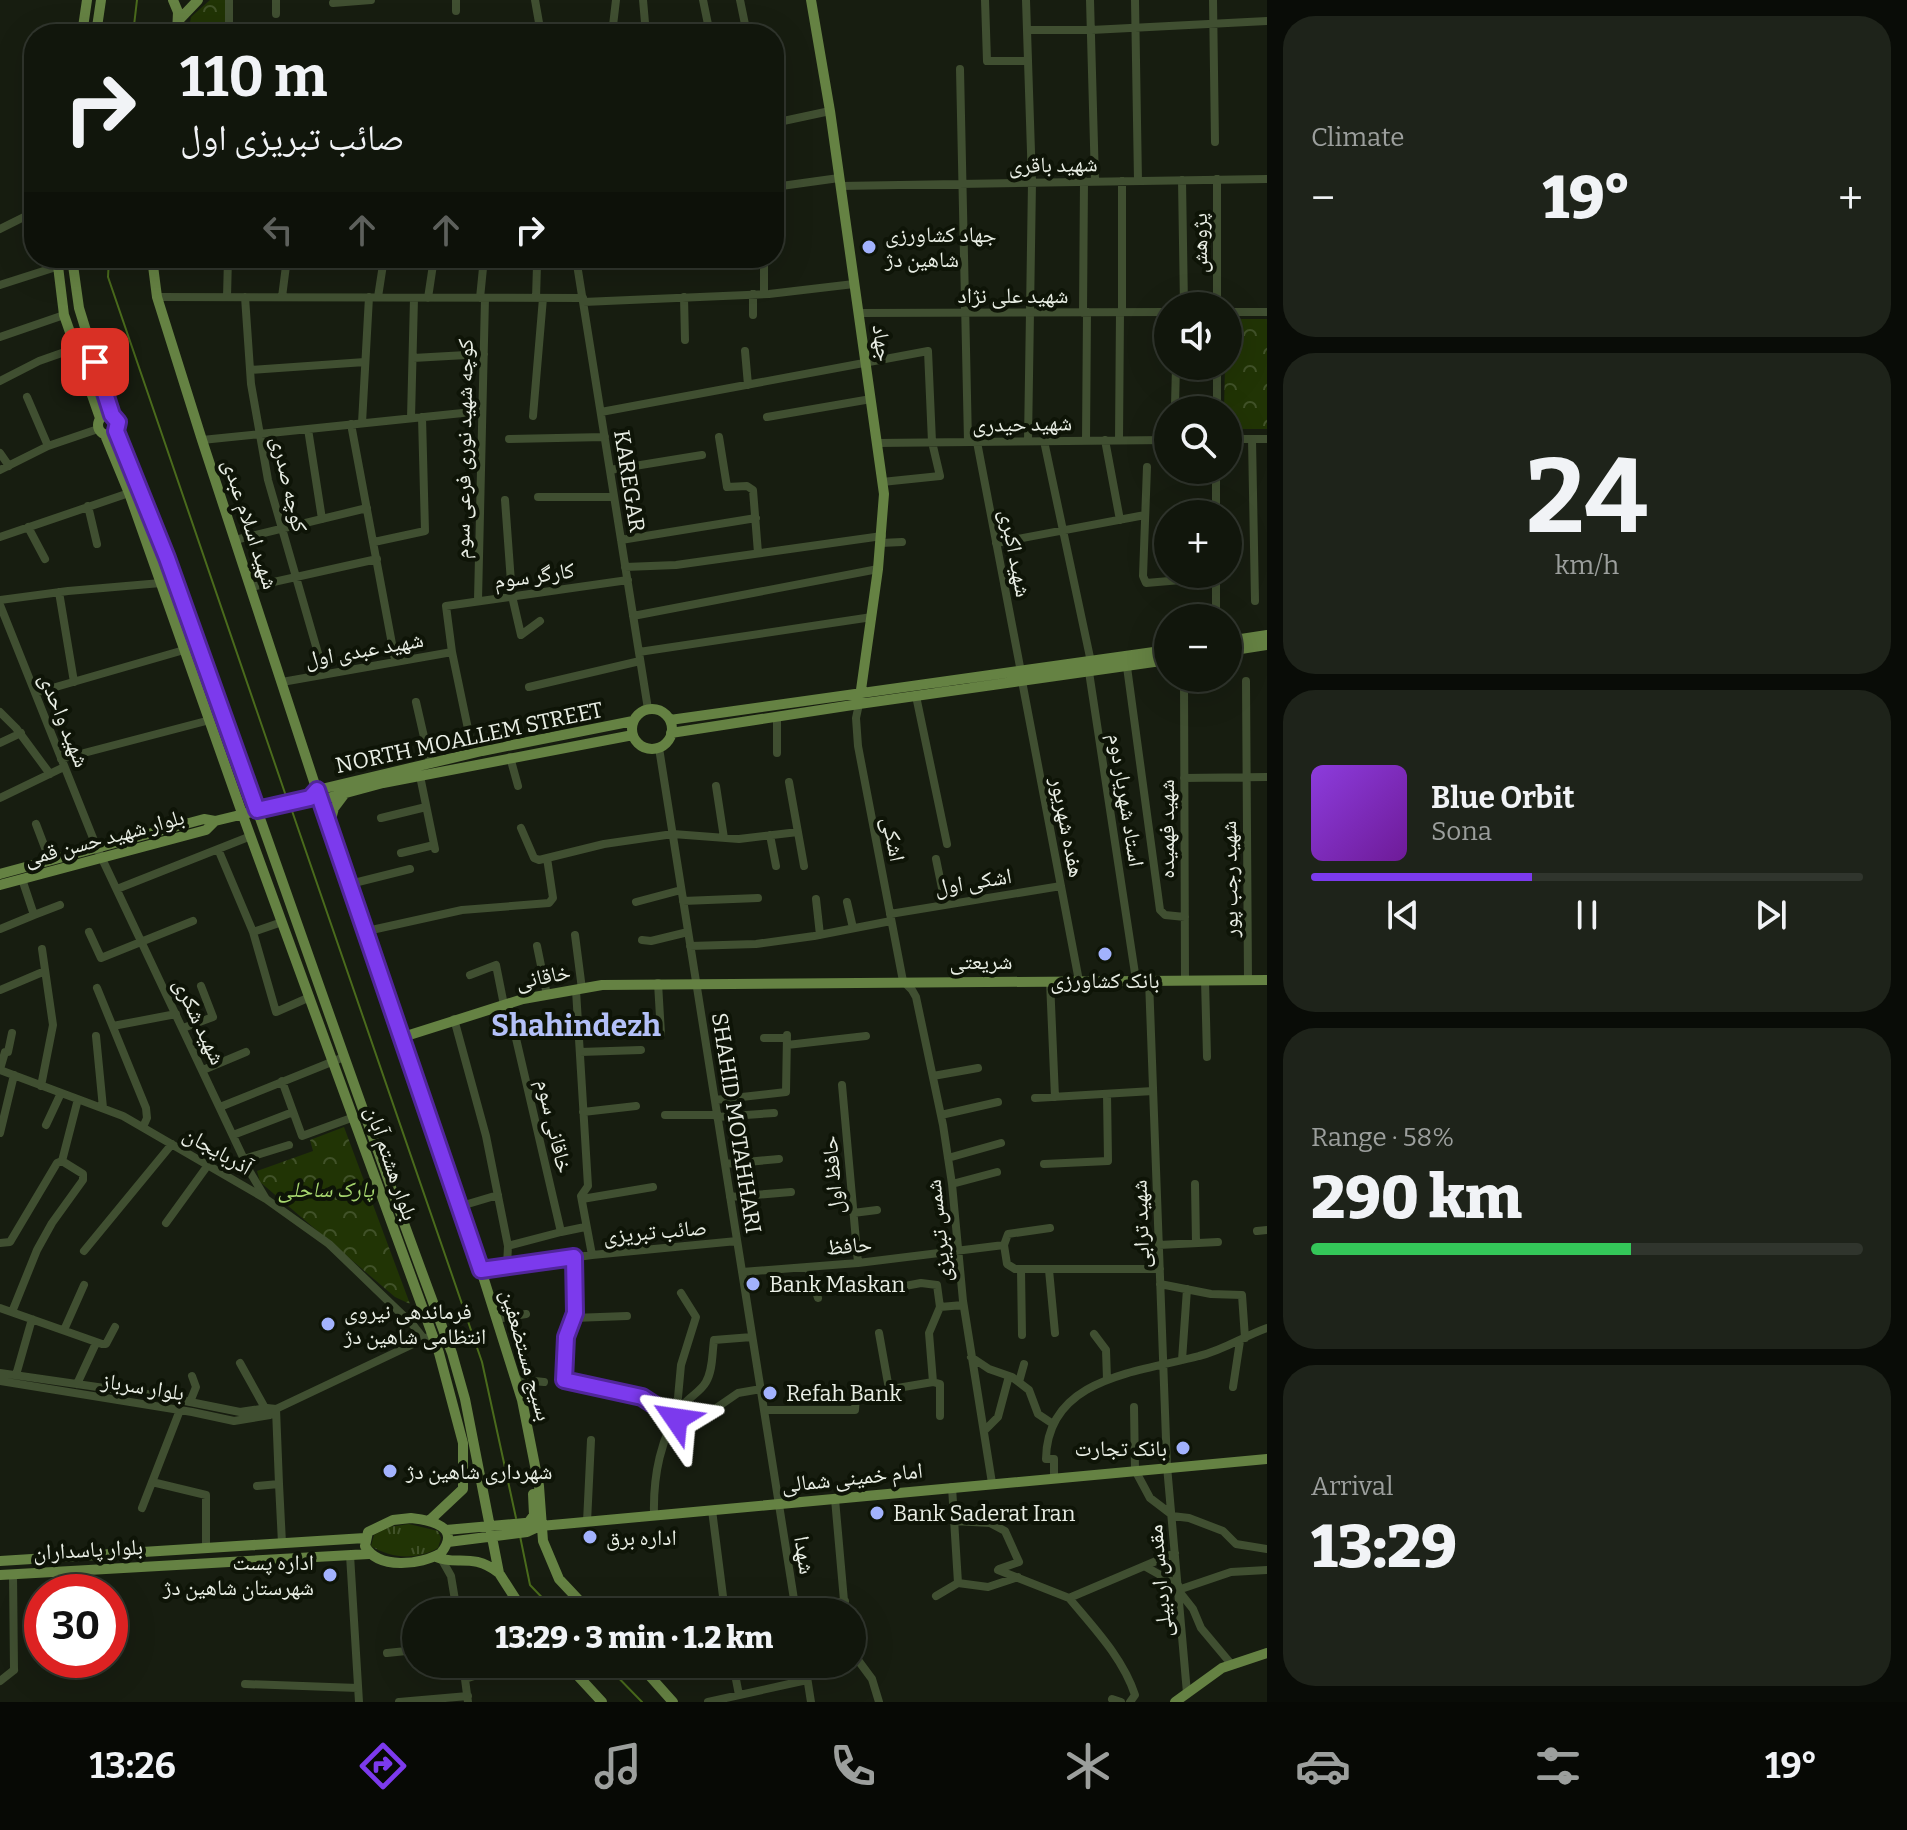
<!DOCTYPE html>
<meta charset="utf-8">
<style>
body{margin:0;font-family:Bitter,"Noto Naskh Arabic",serif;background:#1e231a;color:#f1f3f6;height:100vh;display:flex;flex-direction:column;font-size:30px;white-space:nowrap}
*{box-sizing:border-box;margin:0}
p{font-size:26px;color:#9c9f9d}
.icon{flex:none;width:44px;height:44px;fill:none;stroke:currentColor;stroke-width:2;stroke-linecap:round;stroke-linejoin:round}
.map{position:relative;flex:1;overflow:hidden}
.side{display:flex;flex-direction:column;gap:16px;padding:16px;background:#090c07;width:640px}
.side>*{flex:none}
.hud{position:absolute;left:24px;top:24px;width:760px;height:244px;border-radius:32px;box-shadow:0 8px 32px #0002,0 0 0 2px #30352d;background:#11160c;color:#f1f3f6;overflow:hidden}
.controls{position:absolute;left:1154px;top:292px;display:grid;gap:16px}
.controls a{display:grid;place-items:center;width:88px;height:88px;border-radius:50%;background:#11160c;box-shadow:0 8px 32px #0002,0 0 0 2px #30352d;font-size:40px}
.speed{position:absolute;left:24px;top:1574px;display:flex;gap:16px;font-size:40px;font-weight:700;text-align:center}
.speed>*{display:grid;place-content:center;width:104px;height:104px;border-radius:50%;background:#11160c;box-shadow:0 8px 32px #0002,0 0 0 2px #30352d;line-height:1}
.speed .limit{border:12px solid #d22;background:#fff;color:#111}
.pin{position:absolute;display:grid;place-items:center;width:68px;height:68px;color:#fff;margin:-34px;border-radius:16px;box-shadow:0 4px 12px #0006}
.me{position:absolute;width:88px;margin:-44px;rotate:302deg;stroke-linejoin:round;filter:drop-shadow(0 0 6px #0008)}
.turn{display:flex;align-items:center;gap:28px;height:168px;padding:0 24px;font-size:36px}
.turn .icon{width:104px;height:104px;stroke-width:2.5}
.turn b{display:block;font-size:56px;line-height:68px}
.lanes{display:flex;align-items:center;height:76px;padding:0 24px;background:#0003;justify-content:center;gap:40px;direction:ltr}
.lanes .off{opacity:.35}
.big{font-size:60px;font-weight:800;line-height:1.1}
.side .tile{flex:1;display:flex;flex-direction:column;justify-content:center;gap:12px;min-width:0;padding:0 28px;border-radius:32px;background:#1e231a}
.side .dial{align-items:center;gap:0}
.dial b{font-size:104px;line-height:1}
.song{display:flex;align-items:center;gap:24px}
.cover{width:96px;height:96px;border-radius:12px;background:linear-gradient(135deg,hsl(270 70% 55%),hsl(280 70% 35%))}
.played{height:8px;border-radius:4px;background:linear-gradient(90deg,#7c3aed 40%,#30352d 40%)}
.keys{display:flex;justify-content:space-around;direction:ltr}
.heat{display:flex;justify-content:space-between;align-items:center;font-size:44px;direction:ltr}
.charge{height:12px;border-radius:6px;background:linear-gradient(90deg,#34c759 58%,#30352d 0)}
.trip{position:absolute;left:402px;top:1598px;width:464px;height:80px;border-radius:40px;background:#11160c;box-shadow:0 8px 32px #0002,0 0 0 2px #30352d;font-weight:800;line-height:80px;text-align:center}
.dock{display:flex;height:128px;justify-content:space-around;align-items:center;background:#070905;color:#9c9f9d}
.dock .icon{width:56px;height:56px}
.dock .on{color:#7c3aed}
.dock b{font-size:36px;color:#f1f3f6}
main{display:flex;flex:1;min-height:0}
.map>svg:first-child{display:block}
</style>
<main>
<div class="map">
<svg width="1267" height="1702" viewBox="0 0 1267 1702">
<defs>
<pattern id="grass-tufts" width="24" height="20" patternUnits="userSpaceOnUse" patternTransform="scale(2)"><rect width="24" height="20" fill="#213405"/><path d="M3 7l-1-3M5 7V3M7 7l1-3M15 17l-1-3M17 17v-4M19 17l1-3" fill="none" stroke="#415229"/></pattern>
<pattern id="park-crowns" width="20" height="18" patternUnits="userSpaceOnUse" patternTransform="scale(2)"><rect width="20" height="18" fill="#213405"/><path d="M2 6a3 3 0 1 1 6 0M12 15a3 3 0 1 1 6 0" fill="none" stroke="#415229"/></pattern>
</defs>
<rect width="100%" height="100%" fill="#171d10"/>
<path fill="url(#grass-tufts)" d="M409 1524 438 1531 441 1538 438 1548C417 1560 392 1559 371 1546L374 1535 389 1527Z"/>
<path fill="url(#park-crowns)" d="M210 0H227V34H188L191 17Z
M1228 319H1267V429H1228V410H1224L1225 366H1228Z
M344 1127 410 1304 395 1297 260 1182 257 1171 313 1151 310 1140Z"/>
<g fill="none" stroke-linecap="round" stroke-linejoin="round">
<path stroke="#4a6b1c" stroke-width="2" d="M133 34 137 0
M109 258 108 277 287 799
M291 808 482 1362 516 1518
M520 1536 530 1585 556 1612
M605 1664 642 1702"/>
<path stroke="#404f31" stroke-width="8" d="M229 0V34
M456 0V11
M535 0 541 34
M643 0 646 34
M703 0 710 34
M740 0 747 34
M985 0 987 61H1028
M1026 0 1032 182 1028 441
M1090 0 1095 181
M1135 0 1138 181
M1213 0 1215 142
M333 3 371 0
M276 14V0
M1027 30H1091L1267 21
M612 34 616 0
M960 69 968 442
M774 123 830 111
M1182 180 1184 306
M840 186 1267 179
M774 187 839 178
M0 229 34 212
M576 258 648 709
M0 285 56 267
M753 294V315
M764 294V262
M157 297 583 298
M227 297 228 258
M245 297 251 384 268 480 324 674
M282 297 287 258
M378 297 384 258
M684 297 685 340
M428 298 434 258
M480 298 484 258
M536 298 537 265
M583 302 769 294 854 284
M1217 306V179
M1122 312V181
M1228 312H1267
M859 313 1168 312
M1083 313 1084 181
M0 337 64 315
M745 351 748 385
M413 358 484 354
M250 370 365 362
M0 381 39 361 76 348
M27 397 48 446
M1175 405 1176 366
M1217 410V366
M601 412 928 351 932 442 940 476 882 482
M533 416 543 298
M767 417 871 399
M411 418 414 298
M362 423 369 297
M351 424 395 660
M308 429 322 519
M719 437 727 487 747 486 753 490 758 553
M509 439 605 437
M1228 439H1267
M1252 439 1255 601
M202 440 482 411
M1105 440 1120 520
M1119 440 1120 312
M1044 441 1091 662
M1086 441 1087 312
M977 442 1021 672
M877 443 1168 440
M0 453 9 466
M1147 467 1143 576 1146 583 1216 577
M0 470 48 446 98 429
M610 470 702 455
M538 497H614
M505 500 512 596 521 635 540 621
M88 506 97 544
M1216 514V470
M28 527 45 559
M0 537 129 493
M235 540 367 508
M621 540 756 518
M374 542 425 531 422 417
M881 543 902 542
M996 543 1145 515
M625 567 676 565 882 536
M251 587 377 559
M59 592 74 682
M0 600 68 591 161 583
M478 600 485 298
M0 605 97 848 250 1172 266 1199
M633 616 878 569
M1216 618V575
M639 652 872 617
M1127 667 1160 910 1165 915 1185 917
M1089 672 1136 980
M1184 678 1185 980
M1022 681 1079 981
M1246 681 1248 980
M282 682 452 652
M529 687 640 661
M35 693 184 650
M916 696 947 844
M416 702 430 763
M859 704 856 718 858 746 903 981 912 990 916 997 943 1125 952 1184 963 1301 992 1483
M0 712 16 728 50 774
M0 743 21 733
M659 748 796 1612
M473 753 452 652 446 606 628 580
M777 753V717
M510 757 518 786
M61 759 210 720
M420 776 435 849
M1184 778 1267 777
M789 782 804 866
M716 786 724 838
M0 798 64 767
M381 818 426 807
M36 824 50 861
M521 828 534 858 539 860 604 844 673 834 739 839 798 832
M770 835 776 866
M218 849 253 932 276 1012 310 997
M401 853 434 845
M936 859 945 903
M350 884 410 869
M117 889 251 836
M816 899 820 935
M683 901 758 898
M636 902 681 890
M847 902 853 928
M890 914 1061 886
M34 915 60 905
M0 929 34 915 22 879
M367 931 462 910 549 903 553 898 547 858
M89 932 101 958 193 921
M253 932 282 922
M575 935 582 989
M642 940 651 941 688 932
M537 946 547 995
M690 946 756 944 814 936 891 921
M470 975 496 965 504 1005
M1149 980 1167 1466 1187 1693
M1205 980 1207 1057
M1050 981 1055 1097
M658 983 661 1034
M97 988 146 1108 147 1118 143 1127
M0 990 45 971
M576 990 588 1186 581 1196 592 1255
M508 1004 561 1232 585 1227
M454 1019 486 1136 508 1246 507 1266
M113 1026 176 1014
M183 1028 213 1017 201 986
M96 1036 103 1108
M764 1038H787
M787 1045 866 1036
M580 1052 641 1050
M0 1069 5 1052H8L12 1033
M0 1070 123 1116 266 1199 329 1244 413 1325 424 1339
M203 1070 246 1052
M933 1076 978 1068
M282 1081 302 1136 354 1117
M842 1085 858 1263
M41 1086 53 1025 42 949
M1035 1098 1153 1091
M715 1100 786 1092 787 1035
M220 1107 344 1057
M583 1112 636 1106
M665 1115H717
M941 1115 998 1102
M717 1117 774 1113
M46 1125 61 1093
M0 1133 14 1075
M233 1135 293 1112
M948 1158 1001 1143
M244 1159 289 1145
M725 1164 779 1159
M1044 1164 1108 1161 1107 1094
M952 1184 997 1172
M1195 1184 1196 1243
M730 1197 791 1192
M582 1199 653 1187
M461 1206 498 1195
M853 1213 877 1210
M166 1223 208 1165
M1257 1231 1267 1230
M0 1243 10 1242 57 1163 62 1161 78 1099
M1004 1245 1008 1234 1050 1228
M1159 1245 1218 1242
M508 1246 561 1232
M84 1251 172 1144
M574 1257 575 1313 566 1337 564 1380 642 1397 676 1419 681 1365 696 1317 681 1293
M808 1267 818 1298
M481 1270 592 1255 737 1241
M1021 1270 1022 1335
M1049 1270 1055 1333
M742 1272 858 1263 1004 1245 1007 1264 1015 1269H1160
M1160 1284 1211 1294 1242 1295 1245 1338
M889 1289 921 1283 937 1285 940 1307
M0 1308 102 1344H106L115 1327
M12 1312 37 1250 52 1223 83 1180V1174L62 1161
M573 1318 627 1316
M496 1319 526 1314
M64 1330 84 1285
M879 1333 889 1389
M1094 1334 1106 1350 1107 1379
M971 1357 989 1369 1012 1377 1029 1390 1038 1414 1053 1424
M1182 1360 1187 1289
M240 1363 265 1408
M0 1373 160 1396 240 1412 267 1408 276 1409
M16 1375 32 1319
M515 1379 544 1382
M0 1381 192 1412 234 1421 270 1415 276 1409 428 1337
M933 1382 929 1333 940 1307 963 1305
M933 1382 940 1384V1416
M1019 1382 1024 1364
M77 1384 96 1343
M1233 1387 1240 1341
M190 1402 196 1387 192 1376
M1134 1407 1135 1470 1150 1498 1171 1514
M276 1409 279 1484
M764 1410H855L856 1395 933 1382
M672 1426 693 1424 738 1393 761 1389
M984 1431 998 1417 1009 1376
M1054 1477V1459H1046C1047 1377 1139 1372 1199 1356 1224 1350 1244 1336 1267 1328
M152 1482 206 1495V1549
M257 1486 279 1484 282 1543
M952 1487 958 1583
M835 1499 845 1612
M142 1508 180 1410
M712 1510 725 1612
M654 1515C653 1478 660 1435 684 1404 691 1396 701 1391 706 1382 713 1370 712 1354 714 1340L752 1337
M1172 1516 1189 1518 1223 1531 1236 1544 1267 1549
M954 1521 990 1523 1005 1531 1019 1562 999 1569
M587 1522 591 1440
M350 1555 359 1702
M442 1560 451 1576 457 1612
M1146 1567 1178 1585
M998 1570 1069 1598 1175 1553
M13 1574 14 1670
M936 1596 958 1583 988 1587 1018 1577
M1069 1598C1094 1628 1123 1658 1135 1695L1130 1702
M795 1607 845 1601
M852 1652 872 1679 879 1702
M387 1653 416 1650
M463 1664 468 1702
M733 1664 739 1695
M805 1664 811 1702
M1232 1665 1201 1628 1193 1609 1178 1590 1231 1572 1267 1570
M465 1679 512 1664
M0 1681 14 1670
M245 1684 358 1688
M1112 1699 1121 1702
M399 1702 468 1696
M708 1702 807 1680"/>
<path stroke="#658243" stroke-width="10" d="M173 0 178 12 177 34
M811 0 830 111 884 494 878 569 859 704
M178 21 198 0
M82 34 87 0
M96 34 101 0
M57 258 64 315 100 418
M72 258 79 308 112 415
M152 258 157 297 202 440 320 800 446 1159 522 1400 539 1486 543 1541 559 1579 590 1612
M98 425a10 10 0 1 1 20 0a10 10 0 1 1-20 0Z
M116 431C237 735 336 1047 452 1353L465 1399 499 1573 524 1612
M105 435 129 493 242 813 439 1353 463 1443V1489L430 1520
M1228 641 1267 635
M1228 651 1267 645
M632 729a20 20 0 1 1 40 0a20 20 0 1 1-40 0Z
M670 720 1168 650
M671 733 859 704 1168 660
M313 795 317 790 482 751 633 721
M330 823 334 808 346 792
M0 874 204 819 215 821 310 798 320 800 383 783 633 735
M0 885 206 830 215 821
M403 1037 523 999 602 985 1267 980
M411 1518C431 1520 462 1527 441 1553 421 1565 378 1570 365 1546L368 1532 393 1520Z
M528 1523 534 1515 533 1494
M446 1530 525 1523 540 1526
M448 1542 527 1532 540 1526 563 1524 1267 1459
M436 1557C457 1566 472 1552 499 1573
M0 1561 365 1538
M0 1575 369 1554
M567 1664 602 1702
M639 1664 673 1702
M1175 1702 1222 1668 1267 1653"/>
</g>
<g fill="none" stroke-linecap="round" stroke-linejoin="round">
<g stroke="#51269a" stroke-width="20">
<path id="route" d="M95 362 112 415 118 422 116 431 167 558 257 810 310 798 317 790 481 1270 574 1257 575 1313 566 1337 564 1380 642 1397 676 1419"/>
</g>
<use href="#route" stroke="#7c3aed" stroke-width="14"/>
</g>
<g fill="#a2b2fd" stroke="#0e1407" stroke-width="3">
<circle cx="869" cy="247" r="8"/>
<circle cx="1105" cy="954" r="8"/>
<circle cx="753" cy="1284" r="8"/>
<circle cx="328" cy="1324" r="8"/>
<circle cx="770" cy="1393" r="8"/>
<circle cx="1183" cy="1448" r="8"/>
<circle cx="390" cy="1471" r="8"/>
<circle cx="877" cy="1513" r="8"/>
<circle cx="590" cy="1537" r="8"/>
<circle cx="330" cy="1575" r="8"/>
</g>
<g text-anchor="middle" stroke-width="8" stroke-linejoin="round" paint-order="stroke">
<g font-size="22" fill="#e9eee5" stroke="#0e1407">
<text transform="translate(1053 164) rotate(-1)" y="8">شهید باقری</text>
<text transform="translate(1199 243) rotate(-90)" y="8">پژوهش</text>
<text x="1013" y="303">شهید علی نژاد</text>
<text transform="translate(883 343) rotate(82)" y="8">جهاد</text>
<text transform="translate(1022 423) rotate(-1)" y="8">شهید حیدری</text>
<text transform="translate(463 449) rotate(-89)" y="8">کوچه شهید نوری فرعی سوم</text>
<text transform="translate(630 481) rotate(81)" y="8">KAREGAR</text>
<text transform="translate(290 484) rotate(77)" y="8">کوچه صدری</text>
<text transform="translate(251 524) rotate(72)" y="8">شهید اسلام عبدی</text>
<text transform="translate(1016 553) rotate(79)" y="8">شهید اکبری</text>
<text transform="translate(534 575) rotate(-8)" y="8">کارگر سوم</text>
<text transform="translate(364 649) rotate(-10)" y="8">شهید عبدی اول</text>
<text transform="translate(65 720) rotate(68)" y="8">شهید واحدی</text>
<text transform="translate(469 737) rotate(-12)" y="8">NORTH MOALLEM STREET</text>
<text transform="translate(1127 800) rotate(81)" y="8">استاد شهریار دوم</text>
<text transform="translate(1068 827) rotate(79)" y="8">هفده شهریور</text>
<text transform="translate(1166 829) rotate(-90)" y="8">شهید فهمیده</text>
<text transform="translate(104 837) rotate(-15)" y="8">بلوار شهید حسن قمی</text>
<text transform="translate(894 839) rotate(79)" y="8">اشکی</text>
<text transform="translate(1229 879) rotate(-91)" y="8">شهید رجب پور</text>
<text transform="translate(973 881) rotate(-9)" y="8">اشکی اول</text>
<text x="981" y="969">شریعتی</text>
<text transform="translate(543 976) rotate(-11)" y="8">خاقانی</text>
<text transform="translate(200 1021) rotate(65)" y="8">شهید شکری</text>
<text transform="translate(737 1123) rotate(81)" y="8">SHAHID MOTAHHARI</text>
<text transform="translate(555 1126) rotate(77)" y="8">خاقانی سوم</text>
<text transform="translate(218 1150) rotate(30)" y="8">آذربایجان</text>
<text transform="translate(392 1163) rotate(71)" y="8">بلوار هشتم آبان</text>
<text transform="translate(832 1175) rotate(-95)" y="8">حافظ اول</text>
<text transform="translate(1140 1224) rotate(-92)" y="8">شهید ترابی</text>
<text transform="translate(655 1231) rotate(-5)" y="8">صائب تبریزی</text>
<text transform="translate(938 1231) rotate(-96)" y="8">شمس تبریزی</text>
<text transform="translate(849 1245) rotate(-5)" y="8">حافظ</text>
<text transform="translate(527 1355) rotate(74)" y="8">بسیج مستضعفین</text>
<text transform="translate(143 1386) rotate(9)" y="8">بلوار سرباز</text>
<text transform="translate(852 1477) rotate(-6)" y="8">امام خمینی شمالی</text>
<text transform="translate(88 1549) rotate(-3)" y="8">بلوار پاسداران</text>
<text transform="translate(805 1555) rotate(81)" y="8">شهدا</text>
<text transform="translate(1159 1581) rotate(-95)" y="8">مقدس اردبیلی</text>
</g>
<g font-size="22" fill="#e9eee5" stroke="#0e1407" text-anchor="start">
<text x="885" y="242">جهاد کشاورزى<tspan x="885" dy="25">شاهین دژ</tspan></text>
<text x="1105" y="988" text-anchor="middle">بانک کشاورزی</text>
<text x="769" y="1292">Bank Maskan</text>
<text x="344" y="1319">فرماندهی نیروی<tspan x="344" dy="25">انتظامی شاهین دژ</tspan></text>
<text x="786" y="1401">Refah Bank</text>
<text x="1167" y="1456" text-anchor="end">بانک تجارت</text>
<text x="406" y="1479">شهرداری شاهین دژ</text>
<text x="893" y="1521">Bank Saderat Iran</text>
<text x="606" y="1545">اداره برق</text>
<text x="314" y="1570" text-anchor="end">اداره پست<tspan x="314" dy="25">شهرستان شاهین دژ</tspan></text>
</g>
<g font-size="22" font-style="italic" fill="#a7d76f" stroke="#0e1407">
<text x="326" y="1197">پارک ساحلی</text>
</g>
<g font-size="30" font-weight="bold" fill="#b3c0f8" stroke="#0e1407">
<text x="576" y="1036">Shahindezh</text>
</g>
</g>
</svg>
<div class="controls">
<a><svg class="icon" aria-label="sound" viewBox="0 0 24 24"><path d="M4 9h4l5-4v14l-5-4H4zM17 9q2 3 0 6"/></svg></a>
<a><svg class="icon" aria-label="search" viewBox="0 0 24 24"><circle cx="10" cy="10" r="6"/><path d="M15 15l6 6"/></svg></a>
<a>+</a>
<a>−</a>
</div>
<div class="speed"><div class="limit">30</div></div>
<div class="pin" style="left:95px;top:362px;background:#d93025"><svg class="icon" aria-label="arrive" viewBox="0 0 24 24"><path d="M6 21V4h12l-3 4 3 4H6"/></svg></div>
<svg class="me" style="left:676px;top:1419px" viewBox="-20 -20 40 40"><path d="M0-17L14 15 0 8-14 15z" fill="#7c3aed" stroke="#fff" stroke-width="4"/></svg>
<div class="trip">13:29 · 3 min · 1.2 km</div>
<div class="hud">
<div class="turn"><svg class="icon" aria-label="right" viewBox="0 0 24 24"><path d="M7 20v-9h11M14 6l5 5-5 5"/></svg><div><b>110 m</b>صائب تبریزی اول</div></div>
<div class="lanes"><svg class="icon off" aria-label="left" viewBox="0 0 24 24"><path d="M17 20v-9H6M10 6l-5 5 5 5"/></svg><svg class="icon off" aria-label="ahead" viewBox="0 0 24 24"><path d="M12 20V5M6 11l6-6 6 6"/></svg><svg class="icon off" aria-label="ahead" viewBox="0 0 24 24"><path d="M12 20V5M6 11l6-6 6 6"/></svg><svg class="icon" aria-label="right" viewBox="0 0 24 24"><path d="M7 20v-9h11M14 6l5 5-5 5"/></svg></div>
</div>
</div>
<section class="side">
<div class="tile"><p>Climate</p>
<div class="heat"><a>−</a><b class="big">19°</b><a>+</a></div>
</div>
<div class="tile dial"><b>24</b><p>km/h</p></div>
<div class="tile">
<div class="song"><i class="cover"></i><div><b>Blue Orbit</b><p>Sona</p></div></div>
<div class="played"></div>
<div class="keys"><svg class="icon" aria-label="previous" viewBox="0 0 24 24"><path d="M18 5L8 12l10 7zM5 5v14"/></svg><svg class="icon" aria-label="pause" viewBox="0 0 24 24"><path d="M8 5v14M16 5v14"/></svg><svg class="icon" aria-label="next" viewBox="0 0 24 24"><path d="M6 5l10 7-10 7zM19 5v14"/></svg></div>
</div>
<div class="tile"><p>Range · 58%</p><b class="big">290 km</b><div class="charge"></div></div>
<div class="tile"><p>Arrival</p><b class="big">13:29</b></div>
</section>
</main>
<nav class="dock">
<b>13:26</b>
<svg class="icon on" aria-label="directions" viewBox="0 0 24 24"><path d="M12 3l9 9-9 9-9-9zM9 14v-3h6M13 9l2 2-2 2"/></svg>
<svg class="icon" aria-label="music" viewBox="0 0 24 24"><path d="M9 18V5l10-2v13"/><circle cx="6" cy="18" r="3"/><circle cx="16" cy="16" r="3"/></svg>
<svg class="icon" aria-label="phone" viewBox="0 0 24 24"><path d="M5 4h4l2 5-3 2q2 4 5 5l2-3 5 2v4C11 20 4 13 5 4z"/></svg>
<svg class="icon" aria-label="climate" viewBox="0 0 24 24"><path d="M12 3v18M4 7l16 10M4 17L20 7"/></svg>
<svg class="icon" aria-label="car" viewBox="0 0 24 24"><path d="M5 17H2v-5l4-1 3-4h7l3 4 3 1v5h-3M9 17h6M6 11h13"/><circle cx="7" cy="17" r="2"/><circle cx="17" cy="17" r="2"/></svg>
<svg class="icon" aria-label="filters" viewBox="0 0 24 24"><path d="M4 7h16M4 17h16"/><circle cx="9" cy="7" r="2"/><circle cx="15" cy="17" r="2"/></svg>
<b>19°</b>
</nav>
